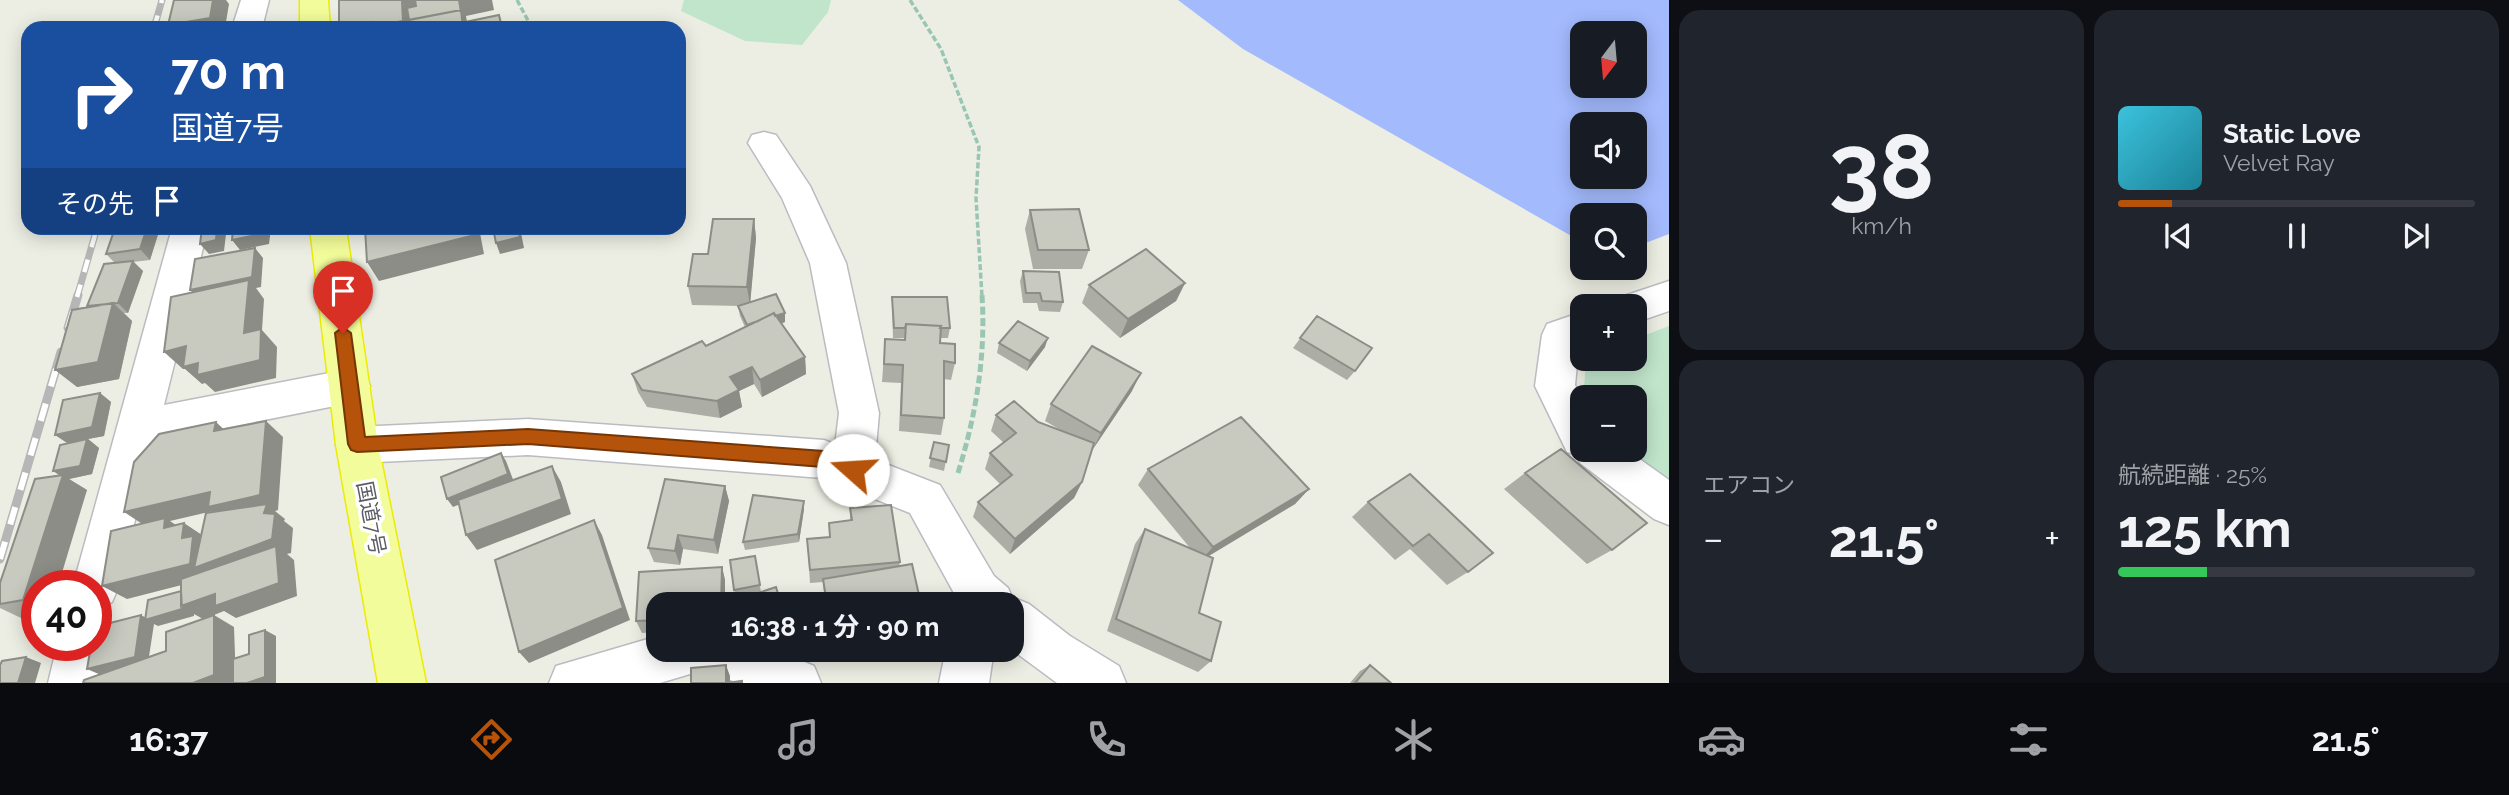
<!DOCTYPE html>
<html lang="ja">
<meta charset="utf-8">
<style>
body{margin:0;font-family:Raleway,"Noto Sans JP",sans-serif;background:#20242c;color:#f1f3f6;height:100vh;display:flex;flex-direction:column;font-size:26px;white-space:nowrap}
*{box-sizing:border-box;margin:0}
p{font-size:23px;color:#9ea1a6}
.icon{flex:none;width:38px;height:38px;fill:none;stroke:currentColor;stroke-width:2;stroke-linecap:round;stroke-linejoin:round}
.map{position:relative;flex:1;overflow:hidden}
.details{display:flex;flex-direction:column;gap:10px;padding:10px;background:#0d0f14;width:840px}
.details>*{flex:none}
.top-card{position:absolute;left:21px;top:21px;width:665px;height:214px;border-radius:21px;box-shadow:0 4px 18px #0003;background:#1a4fa0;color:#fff;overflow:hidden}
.needle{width:46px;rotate:196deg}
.tools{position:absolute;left:1570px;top:21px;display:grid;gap:14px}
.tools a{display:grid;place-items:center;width:77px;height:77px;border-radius:14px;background:#171b24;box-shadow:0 4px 18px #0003;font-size:35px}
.speed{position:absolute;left:21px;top:570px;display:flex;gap:14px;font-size:35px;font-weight:700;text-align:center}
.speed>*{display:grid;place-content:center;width:91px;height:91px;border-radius:50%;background:#171b24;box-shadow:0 4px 18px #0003;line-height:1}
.speed .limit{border:10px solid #d22;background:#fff;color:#111}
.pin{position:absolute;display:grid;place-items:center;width:60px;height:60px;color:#fff;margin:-72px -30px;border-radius:50% 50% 50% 0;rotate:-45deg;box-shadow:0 0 7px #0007}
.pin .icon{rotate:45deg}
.me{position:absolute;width:77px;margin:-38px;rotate:289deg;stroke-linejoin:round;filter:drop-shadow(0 0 5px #0008)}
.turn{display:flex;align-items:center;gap:24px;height:147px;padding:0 35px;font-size:32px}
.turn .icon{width:91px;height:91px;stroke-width:2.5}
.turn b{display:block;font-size:49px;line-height:60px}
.then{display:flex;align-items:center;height:66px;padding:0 35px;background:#0003;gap:14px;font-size:26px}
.big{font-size:52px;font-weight:700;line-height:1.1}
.details .widget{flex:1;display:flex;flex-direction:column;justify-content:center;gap:10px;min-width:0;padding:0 24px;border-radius:21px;background:#20242c}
.details .dial{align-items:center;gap:0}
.dial b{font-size:91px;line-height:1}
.song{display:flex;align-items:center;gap:21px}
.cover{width:84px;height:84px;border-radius:10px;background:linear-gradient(135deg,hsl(190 70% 55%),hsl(190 70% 35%))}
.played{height:7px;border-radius:4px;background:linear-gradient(90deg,#b45309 15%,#363941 15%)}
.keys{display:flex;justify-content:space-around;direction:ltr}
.heat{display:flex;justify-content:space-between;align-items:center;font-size:38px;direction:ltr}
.charge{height:10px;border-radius:5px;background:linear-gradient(90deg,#34c759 25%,#363941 0)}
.details .tiles{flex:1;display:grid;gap:10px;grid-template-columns:repeat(2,1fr)}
.trip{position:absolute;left:646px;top:592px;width:378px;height:70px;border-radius:21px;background:#171b24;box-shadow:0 4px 18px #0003;font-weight:700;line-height:70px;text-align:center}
.menu{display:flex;height:112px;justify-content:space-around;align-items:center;background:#090b0e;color:#9ea1a6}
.menu .icon{width:49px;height:49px}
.menu .on{color:#b45309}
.menu b{font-size:32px;color:#f1f3f6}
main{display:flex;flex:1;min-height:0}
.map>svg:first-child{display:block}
</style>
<main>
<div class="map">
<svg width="1669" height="683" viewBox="0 0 1669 683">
<rect width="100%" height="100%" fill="#edeee3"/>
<path fill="#c0e5cb" d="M684 0H831L828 12 802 45 745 41 681 11Z
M1669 326V483L1625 450H1634V397H1587L1584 389 1586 359H1634L1635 339Z"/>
<path fill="#a3bafd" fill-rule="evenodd" d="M1178 0H1669V234L1635 247 1634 215H1582V242L1243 49ZM1582 33H1634V86H1582ZM1582 124H1634V177H1582Z"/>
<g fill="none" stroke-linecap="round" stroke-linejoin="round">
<g stroke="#bbbbc2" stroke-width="3">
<path id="minor" d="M241 0H269L262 28H232Z
M764 132 776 135 810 186 846 263 879 413 874 470 868 483 853 489 838 483 832 470 839 413 810 263 782 198 748 143 752 135Z
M172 228H208L164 405 350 369 364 374 370 386 364 398 350 403 154 442 119 586 112 602 96 608V586H73Z
M1669 281V311L1634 323V306H1616L1621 297Z
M1582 312V343L1579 344 1575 385 1582 398V450H1627L1669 480V525L1654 519 1580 463 1577 455 1567 452 1535 386 1542 335 1547 324Z
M96 629 105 646 96 683H48L57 646H96Z
M658 636V649H774L814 666 821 683H740L700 671 660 683H549L556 666Z
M946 649H994L989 683H939Z"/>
</g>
<g stroke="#bbbbc2" stroke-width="3">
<path id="tertiary" d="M528 419 824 440 940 485 994 576 1008 588 1012 597 1029 604 1070 636 1119 666 1126 683H1057L1011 649 1012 604H960L910 513 822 478 528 455 357 463 342 458 336 445 342 432 357 427Z"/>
</g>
<g stroke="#eceb04" stroke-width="3">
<path id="trunk" d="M300 0H328L330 28H300Z
M310 228H346L378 445 426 683H378L336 445Z"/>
</g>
<path stroke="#99c6b3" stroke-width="3.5" stroke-dasharray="6 2.5" stroke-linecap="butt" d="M517 0 532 28
M910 0 941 49 979 147 976 198 982 297"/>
<path stroke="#99c6b3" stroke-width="5" stroke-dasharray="8 3.5" stroke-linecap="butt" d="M958 473C976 415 986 356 982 295"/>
<use href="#minor" fill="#fff" fill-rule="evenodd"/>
<use href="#tertiary" fill="#fff" fill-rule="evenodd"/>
<use href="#trunk" fill="#f3fc9a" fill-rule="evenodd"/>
<g stroke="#b6b6b7" stroke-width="7">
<path id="rail-far1" d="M154 28 162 0
M77 297 97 228"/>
</g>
<g stroke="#b6b6b7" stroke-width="9">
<path id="rail" d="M68 328 78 295
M0 559 61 352"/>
</g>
<use href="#rail-far1" stroke="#fff" stroke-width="4.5" stroke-dasharray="13" stroke-linecap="butt"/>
<use href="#rail" stroke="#fff" stroke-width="6" stroke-dasharray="18" stroke-linecap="butt"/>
</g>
<path fill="#acada4" d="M1030 210 1089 250 1082 269H1033L1025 229Z
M754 219 756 238 750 302 785 313V322L781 324 805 357 806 374 762 397 754 384 739 391 742 407 720 418 647 407 638 392 632 374 706 346 745 327 740 316 738 306H740L692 305 688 286 708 254Z
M160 228 150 260 133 262 143 271 128 313H124L132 321 119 379 77 387 88 307 115 263 106 254Z
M1023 271 1063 302 1060 312 1039 311 1037 303H1023L1020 281Z
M1185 283 1176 301 1120 338 1082 303 1089 285Z
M892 297 950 328 948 338H940V343L955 363 951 380 944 379V418L941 435 899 431 901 383 882 382 885 339 904 340V338H893L892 307Z
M1317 316 1355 371 1347 380 1293 348Z
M999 343 1045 347 1027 371 997 353Z
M1132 391 1093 449H1092L1082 482 1074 498 1010 554 973 517 978 502 1000 484 985 469 990 453 1004 443 991 431 996 415 1038 422 1064 432 1045 421 1051 404Z
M100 393 111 402 104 436 88 439 99 448 92 474 69 479 87 490 37 586V615L21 618 0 608V583L59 475 67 443Z
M934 442 949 445 944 471 929 467Z
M1148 469 1309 489 1295 504 1209 556 1199 613 1211 661 1198 672 1107 631 1135 544 1145 529 1190 548 1138 485Z
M1525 473 1612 550 1587 564 1504 489Z
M1410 474 1468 572 1447 585 1410 549 1395 560 1352 517 1368 502Z
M725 486 729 501 718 554 683 549 680 565 654 562 648 548Z
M804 501V509L799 542 745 550 743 542Z
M850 508 900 562 899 567 921 604H825L823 582 810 583 807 539 830 537 829 523 850 520Z
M755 556 761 592 736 597 734 590Z
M722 567 725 580V604H658V632L642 633 636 621 639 572Z
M832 649H901L834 661Z
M1370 665 1391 683H1350L1360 671Z"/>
<path fill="#8c8d86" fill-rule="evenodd" d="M213 0H226L229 4 225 28H170L168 25Z
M360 0H439L415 4 417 8 459 0H492L494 10 466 16 468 28H412Z
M372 22 375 28H342Z
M754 219 756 238 750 306 747 287Z
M147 228H160L150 260 140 249Z
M217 228H220L226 234 224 251 209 254 200 244Z
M262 228H271L269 244 240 250 232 240Z
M473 228H479L484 254 379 281 367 262Z
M518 228H520L524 248 500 254 496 243Z
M255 248 263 258 261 287 256 288 264 299 262 330 277 347 276 378 215 392 205 383 202 384 185 369H183L164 352 186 346 200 300 190 290Z
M133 261 143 271 128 313 118 303Z
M1185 283 1176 301 1120 338 1128 319Z
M113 303 132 321 119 379 77 387 55 370Z
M785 313V322L748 334 747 325Z
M1048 338 1045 347 1027 371 1030 361Z
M805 357 806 374 762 397 760 380Z
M752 367 754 384 739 391 742 407 720 418 717 401 730 377Z
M1141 373 1132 391 1093 449 1101 433Z
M100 393 111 402 104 436 88 439 99 448 92 474 69 479 87 490 58 586H37V606L23 600 62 477 53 471 67 443 55 435Z
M266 421 283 437 278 510 275 511 285 519 284 521 293 528 291 553 287 554 294 560 297 596 236 618 224 611 214 615 234 627 236 683H193L203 619 194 614V616L158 626 154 624 148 663 101 675 87 669 141 615 148 619 182 607 209 578 127 599 102 586 147 527 124 512ZM213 511 228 522 205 537 184 523 183 530 170 521Z
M216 422 234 439 214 431Z
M501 453 506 461 514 482 453 507 447 499Z
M552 466 561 482 571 514 477 550 466 535Z
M1082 482 1074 498 1010 554 1015 539Z
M725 486 729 501 718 554 714 540Z
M1309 489 1295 504 1200 561 1213 547Z
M804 501V509L799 542 798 534Z
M594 520 602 535 630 620 529 663 519 652Z
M678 535 683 549 680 565 675 551Z
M722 567 725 580V604H721Z
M265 630 276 636V683H247Z
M773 649H789L774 654Z
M26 657 41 663 35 683H18Z
M726 665 730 676V683H726Z"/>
<path fill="#c8c9bf" stroke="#8c8d86" stroke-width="2" d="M174 0H213L210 18 168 25Z
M339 0H409L402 2 403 21 373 27 372 22 339 28Z
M415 0H459L461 12V10L409 20 407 8 416 6Z
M461 10 463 28H366Z
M499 15 502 28H467L465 22Z
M1079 209 1089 250H1038L1030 210Z
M713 219H754L747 287 688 286 693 254H708Z
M115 228H147L140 249 106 254Z
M202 228H217L216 240 200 244Z
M233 228H262L261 234 232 240Z
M365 228H473L475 235 367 262Z
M493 228H518L520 237 496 243Z
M255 248 252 277 190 290 195 259Z
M1146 249 1185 283 1128 319 1089 285Z
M133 261 118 303 87 306 104 264Z
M1023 271 1059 272 1063 302 1042 301 1040 293H1026Z
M249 280 244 333 261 329 260 360 197 375 198 363 183 367 186 346 164 352 171 297Z
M776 294 785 313 775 316 774 313 758 321 747 325 738 306Z
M892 297H947L950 328H940L941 326 906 324 905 328H894Z
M113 303 98 362 55 370 72 310Z
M774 313 805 357 760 380 752 367 730 377 739 390 717 401 642 390 632 374 702 341 706 346Z
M1317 316 1372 348 1355 371 1300 338Z
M1018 321 1048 338 1030 361 999 343Z
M906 324 941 326 940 343 955 344V363L944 361V418L901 415 903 365 884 364 885 339 905 340Z
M1092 346 1141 373 1101 433 1051 404Z
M100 393 92 427 55 435 63 400Z
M1014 401 1038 422 1094 443 1082 482 1015 539 978 502 1012 475 990 453 1016 433 996 415Z
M1241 417 1309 489 1213 547 1148 469Z
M266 421 260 495 208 507 210 492 124 512 134 462 159 434 216 422 214 431Z
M87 439 80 466 53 471 60 445Z
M934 442 949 445 946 462 930 458Z
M1561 449 1647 523 1612 550 1525 473Z
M501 453 508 474 447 499 441 477Z
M552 466 562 499 466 535 458 500Z
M1410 474 1493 553 1468 572 1429 534 1413 546 1368 502Z
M63 475 23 600 0 604V583L35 479Z
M665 479 725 486 714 540 678 535 675 551 648 548Z
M753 495 804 501 798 534 743 542Z
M267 504 264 513 275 514 272 539 194 568 206 513Z
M891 505 900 562 810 570 807 539 830 537 829 523 852 520 850 508Z
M165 518 164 528 184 523 182 538 193 536 190 564 102 586 111 531Z
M594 520 623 608 519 652 495 560Z
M1145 529 1213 558 1199 613 1221 622 1211 661 1116 619Z
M276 546 279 583 215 606V594L181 606V579Z
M755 556 760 585 734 590 730 560Z
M912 564 921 604H827L823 579Z
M722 567 721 604H658V620L636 621 639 572Z
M776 587 781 604H741L740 599Z
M181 591 182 609 145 620 148 600Z
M141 615 135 657 87 669 91 646H96V639L104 637 106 624Z
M214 615V675L193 683H83L84 680 166 651V632Z
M265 630V677L247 683H233V659L249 654V635Z
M26 657 18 683H0V665L2 661Z
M726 665V683L742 681V683H691V668Z
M1370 665 1391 683H1355Z"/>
<path fill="#b45309" stroke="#753606" stroke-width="2" d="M343 327 351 333 365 437 528 429 824 451 859 464 861 470 859 476 853 478 823 467 528 444 357 452 351 450 348 444 335 333Z"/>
<g text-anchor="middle" stroke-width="7" stroke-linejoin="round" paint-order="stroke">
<g font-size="21" fill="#5b5c64" stroke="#fff">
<text transform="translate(371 518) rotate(79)" y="7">国道7号</text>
</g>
</g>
</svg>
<div class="tools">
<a><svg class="needle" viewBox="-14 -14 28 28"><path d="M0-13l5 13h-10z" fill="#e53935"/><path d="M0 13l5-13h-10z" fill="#9ea1a6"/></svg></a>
<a><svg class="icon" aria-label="sound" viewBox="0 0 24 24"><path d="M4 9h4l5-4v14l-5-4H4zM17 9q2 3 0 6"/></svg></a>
<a><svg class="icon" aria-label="search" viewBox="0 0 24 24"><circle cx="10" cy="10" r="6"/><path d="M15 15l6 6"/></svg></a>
<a>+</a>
<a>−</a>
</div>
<div class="speed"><div class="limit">40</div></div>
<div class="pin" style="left:343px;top:333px;background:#d93025"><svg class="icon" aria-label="arrive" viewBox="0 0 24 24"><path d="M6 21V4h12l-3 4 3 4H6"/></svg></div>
<svg class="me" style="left:853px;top:470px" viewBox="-20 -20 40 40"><circle r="19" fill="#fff"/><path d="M0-13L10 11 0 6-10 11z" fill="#b45309"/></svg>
<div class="trip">16:38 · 1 分 · 90 m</div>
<div class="top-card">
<div class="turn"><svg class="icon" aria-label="right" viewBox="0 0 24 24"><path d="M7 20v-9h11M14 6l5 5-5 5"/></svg><div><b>70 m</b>国道7号</div></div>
<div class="then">その先<svg class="icon" aria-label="arrive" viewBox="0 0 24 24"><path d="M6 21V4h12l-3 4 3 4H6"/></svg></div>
</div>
</div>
<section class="details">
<div class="tiles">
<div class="widget dial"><b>38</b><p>km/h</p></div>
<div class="widget">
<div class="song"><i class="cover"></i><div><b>Static Love</b><p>Velvet Ray</p></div></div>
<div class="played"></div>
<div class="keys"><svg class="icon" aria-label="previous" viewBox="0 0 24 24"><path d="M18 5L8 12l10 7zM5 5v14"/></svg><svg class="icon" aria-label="pause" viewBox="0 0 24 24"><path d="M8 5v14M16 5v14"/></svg><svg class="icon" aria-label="next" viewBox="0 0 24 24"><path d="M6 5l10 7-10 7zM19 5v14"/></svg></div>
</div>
<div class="widget"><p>エアコン</p>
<div class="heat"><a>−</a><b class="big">21.5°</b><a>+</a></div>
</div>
<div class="widget"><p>航続距離 · 25%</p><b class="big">125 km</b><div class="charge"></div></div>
</div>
</section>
</main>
<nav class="menu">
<b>16:37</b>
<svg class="icon on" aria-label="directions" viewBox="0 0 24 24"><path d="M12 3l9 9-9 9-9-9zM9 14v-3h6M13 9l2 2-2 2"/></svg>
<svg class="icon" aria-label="music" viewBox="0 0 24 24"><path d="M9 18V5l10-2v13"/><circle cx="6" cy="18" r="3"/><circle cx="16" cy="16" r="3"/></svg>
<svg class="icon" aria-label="phone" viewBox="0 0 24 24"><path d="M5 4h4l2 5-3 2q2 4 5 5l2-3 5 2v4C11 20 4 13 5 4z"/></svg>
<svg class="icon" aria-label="climate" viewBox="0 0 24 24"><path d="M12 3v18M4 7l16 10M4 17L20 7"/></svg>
<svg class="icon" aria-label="car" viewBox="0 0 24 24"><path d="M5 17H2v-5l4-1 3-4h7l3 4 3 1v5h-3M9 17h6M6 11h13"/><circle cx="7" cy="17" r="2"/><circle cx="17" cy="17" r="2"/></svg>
<svg class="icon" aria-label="filters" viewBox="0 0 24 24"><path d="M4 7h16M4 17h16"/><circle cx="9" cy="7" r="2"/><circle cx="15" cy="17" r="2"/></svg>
<b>21.5°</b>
</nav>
